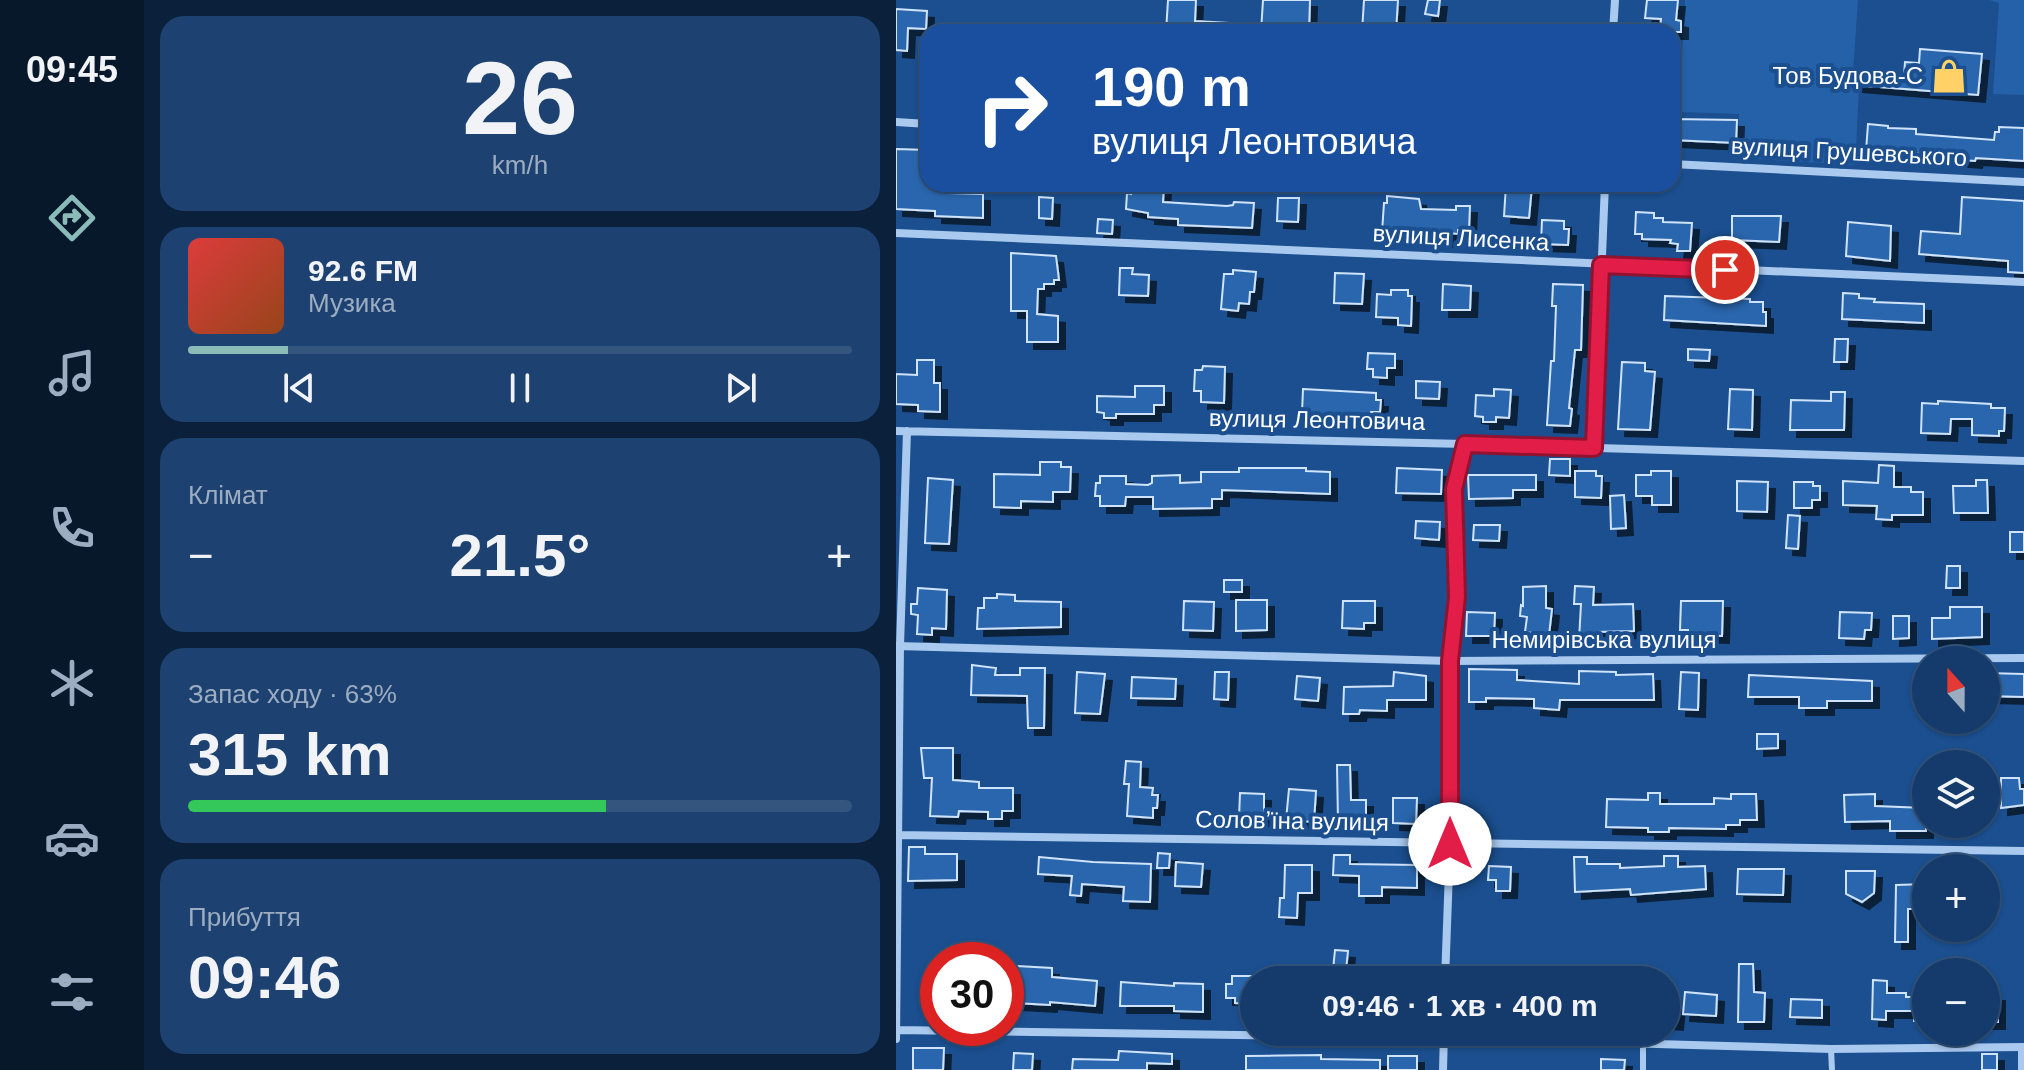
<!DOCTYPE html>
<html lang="uk">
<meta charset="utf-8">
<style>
body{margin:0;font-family:Helvetica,sans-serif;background:#1d4271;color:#f1f3f6;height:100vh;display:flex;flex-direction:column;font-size:30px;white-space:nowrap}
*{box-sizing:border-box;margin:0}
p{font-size:26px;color:#9dadc1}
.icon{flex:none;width:44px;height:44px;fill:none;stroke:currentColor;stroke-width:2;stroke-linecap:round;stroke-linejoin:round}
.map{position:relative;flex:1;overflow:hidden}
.side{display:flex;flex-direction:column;gap:16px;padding:16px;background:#0b203b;width:752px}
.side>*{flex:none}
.hud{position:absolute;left:24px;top:24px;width:760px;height:168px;border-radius:24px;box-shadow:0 2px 6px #0004,0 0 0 2px #33557e;background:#1a4fa0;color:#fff;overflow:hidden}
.needle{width:52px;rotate:339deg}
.controls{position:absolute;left:1016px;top:646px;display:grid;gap:16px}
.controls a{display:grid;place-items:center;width:88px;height:88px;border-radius:50%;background:#143b6b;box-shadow:0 2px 6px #0004,0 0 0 2px #33557e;font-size:40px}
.speed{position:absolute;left:24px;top:942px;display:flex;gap:16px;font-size:40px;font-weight:700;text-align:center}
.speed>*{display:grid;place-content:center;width:104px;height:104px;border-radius:50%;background:#143b6b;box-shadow:0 2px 6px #0004,0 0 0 2px #33557e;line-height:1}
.speed .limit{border:12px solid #d22;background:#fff;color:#111}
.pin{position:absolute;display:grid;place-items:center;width:68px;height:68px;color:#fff;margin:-34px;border:4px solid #fff;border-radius:50%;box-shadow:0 2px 8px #0007}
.me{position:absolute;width:88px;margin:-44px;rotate:0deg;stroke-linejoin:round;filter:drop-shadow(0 0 6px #0008)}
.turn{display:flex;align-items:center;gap:28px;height:168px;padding:0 40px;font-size:36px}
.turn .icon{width:104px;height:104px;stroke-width:2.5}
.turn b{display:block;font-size:56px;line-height:68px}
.big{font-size:60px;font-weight:700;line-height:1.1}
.side .card{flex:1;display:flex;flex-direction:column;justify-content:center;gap:12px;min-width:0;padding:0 28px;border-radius:24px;background:#1d4271}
.side .dial{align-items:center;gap:0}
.dial b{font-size:104px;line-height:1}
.song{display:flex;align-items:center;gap:24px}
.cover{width:96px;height:96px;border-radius:12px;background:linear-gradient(135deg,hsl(0 70% 55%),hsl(20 70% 35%))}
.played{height:8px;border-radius:4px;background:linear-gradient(90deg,#8bbbb9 15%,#33557e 15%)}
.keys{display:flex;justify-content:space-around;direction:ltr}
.heat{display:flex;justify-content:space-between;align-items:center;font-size:44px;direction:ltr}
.charge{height:12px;border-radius:6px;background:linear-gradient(90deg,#34c759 63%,#33557e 0)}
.trip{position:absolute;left:344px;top:966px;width:440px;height:80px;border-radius:40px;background:#143b6b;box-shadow:0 2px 6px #0004,0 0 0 2px #33557e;font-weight:700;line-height:80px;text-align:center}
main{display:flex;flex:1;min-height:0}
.menu{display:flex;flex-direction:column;width:144px;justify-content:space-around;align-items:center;background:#08182b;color:#9dadc1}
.menu .icon{width:56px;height:56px}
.menu .on{color:#8bbbb9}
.menu b{font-size:36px;color:#f1f3f6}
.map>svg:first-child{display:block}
</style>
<main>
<nav class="menu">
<b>09:45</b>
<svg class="icon on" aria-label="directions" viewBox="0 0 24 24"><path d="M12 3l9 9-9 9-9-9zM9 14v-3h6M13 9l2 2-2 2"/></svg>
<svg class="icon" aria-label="music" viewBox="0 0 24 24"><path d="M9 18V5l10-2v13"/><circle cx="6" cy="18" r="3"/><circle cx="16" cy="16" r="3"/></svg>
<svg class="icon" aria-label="phone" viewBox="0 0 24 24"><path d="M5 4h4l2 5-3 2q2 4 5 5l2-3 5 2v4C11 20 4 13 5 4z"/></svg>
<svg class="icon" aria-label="climate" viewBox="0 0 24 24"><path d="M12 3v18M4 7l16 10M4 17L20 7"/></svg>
<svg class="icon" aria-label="car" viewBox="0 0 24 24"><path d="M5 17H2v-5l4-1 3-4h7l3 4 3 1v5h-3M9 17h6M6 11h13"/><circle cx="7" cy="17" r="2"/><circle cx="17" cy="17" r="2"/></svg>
<svg class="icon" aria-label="filters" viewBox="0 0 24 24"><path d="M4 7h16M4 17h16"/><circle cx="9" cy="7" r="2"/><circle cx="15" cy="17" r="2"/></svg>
</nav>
<section class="side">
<div class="card dial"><b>26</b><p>km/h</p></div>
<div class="card">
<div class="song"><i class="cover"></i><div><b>92.6 FM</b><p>Музика</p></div></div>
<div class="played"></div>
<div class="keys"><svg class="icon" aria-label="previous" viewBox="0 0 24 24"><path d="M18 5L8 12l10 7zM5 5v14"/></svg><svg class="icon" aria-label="pause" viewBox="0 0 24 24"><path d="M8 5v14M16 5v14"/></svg><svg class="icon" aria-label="next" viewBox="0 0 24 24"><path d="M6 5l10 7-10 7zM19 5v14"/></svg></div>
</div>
<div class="card"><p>Клімат</p>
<div class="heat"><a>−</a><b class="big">21.5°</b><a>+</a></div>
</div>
<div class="card"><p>Запас ходу · 63%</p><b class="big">315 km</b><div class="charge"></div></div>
<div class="card"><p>Прибуття</p><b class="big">09:46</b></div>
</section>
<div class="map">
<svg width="1128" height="1070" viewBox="0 0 1128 1070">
<defs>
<filter id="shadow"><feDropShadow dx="7" dy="7" stdDeviation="0" flood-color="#0009"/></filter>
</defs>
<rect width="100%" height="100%" fill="#1b4f8f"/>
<path fill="#2461a8" d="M789 0H962L956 87 963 88 959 165 842 158 843 114 783 112Z
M1093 0H1128V95L1097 94 1103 3Z"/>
<path fill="#2a66ad" stroke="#cfe3fa" stroke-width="2" filter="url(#shadow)" d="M272 0H300L299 21 333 23V32H270Z
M367 0H414L413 32H365Z
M468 0H502L500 32H466Z
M532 0H544L542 16 529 14Z
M751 0H782L780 20 785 21V32H764L765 19 749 18Z
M0 9 31 11 30 29 12 28 11 51 0 50Z
M1024 49 1086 54 1082 95 960 85 961 71 1008 75 1009 62 1023 63Z
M776 119 841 120 840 143 776 140Z
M972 124 992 126V128L1020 129V134L1098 140 1099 132H1103V127L1128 128V161L1080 158 1079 161 1029 157V154L970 151Z
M0 149 32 150V187L53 188V193L87 194V218L39 216V211L0 209Z
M236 184 268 186 267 202 331 206 337 205 338 202 358 203 356 228 282 225V219L252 217V213L230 209 231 193 235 194Z
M610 185 636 186 633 218 608 216Z
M491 196 523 199 525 209 560 210V206H574L573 230H562V234L553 233V240L486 232 488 203H491Z
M143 197 157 198 156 219 143 218Z
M1066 197 1128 201V273L1112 272V261L1023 254 1025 231 1064 234Z
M382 198H403L402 222 381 221Z
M740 212 758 213V218H767V222L796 223 794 251H781L782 244 774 243 775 240 746 239V234H739Z
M836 216H885L883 242 836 240Z
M202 219 217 220 216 234 201 233Z
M646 220 668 221V229H673L672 245 645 244Z
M952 222 995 226 994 261 950 256Z
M115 253 160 256 163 280H158V284H148V289H142L141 314 162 316V342H131V311H115Z
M224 268H237L236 274 253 275 252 296 223 295Z
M337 270 360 272 358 292H354L353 304 343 303 342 311 325 309 328 274H337Z
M439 273 468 274 466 304 438 303Z
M547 284 575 286 574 310H546Z
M657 284 687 285 685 350H679L673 408 676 409 674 426 651 425 655 361H658L660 306H656Z
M495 290H512V296H516L515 326 502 325V318L480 317 481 294 495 295Z
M947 293 963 294V298L979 299 978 302 1028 304V323L946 319Z
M769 296 854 299V302H867V312H870V326L768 320Z
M939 339H952L951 362H938Z
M792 349 814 350 813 361 792 360Z
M472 353 499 354V368H491V378L477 377V369H471Z
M21 360H38V383H44V412L22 411V405L0 404V374L21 375Z
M726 362 749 363V371L759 372 754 430 722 429Z
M307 366 329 367 328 403 305 402V391H298L299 370H306Z
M520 381 544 382 543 399 520 398Z
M239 386H268V405H258V414H220V418H208V413L201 412V396L239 397Z
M407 389 480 393V400H485L484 412H475L474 420 406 413Z
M598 389 615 390 613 418 600 417V422H587V417L579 416 580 395 598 396Z
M834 389 857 390 856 430 832 429Z
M935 392H949L948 430H894L895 400 935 401Z
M1042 401 1095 404V408H1109L1108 431H1103V436L1076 435V419H1055L1054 434 1025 433 1026 403 1042 404Z
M654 459H674V476L653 475Z
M144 462H165V467H175L174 492H157V502L125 501V508L98 507V474L144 475Z
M983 465 998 466V487H1015V492H1027V515H996V520L980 519 981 506 947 505V481L982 483Z
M343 468H410V471L434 472V494L326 490V499H316V508L257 509V497H230L229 506H204V496H199L200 483H204V476H230V484L252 485 256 483V476L284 475V483L305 482V472H343Z
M501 468 546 470 545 494 500 493Z
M679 471H700V476H706L705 498 679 497Z
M755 471H775V505H756V496H740V475H755Z
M572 475H640V490H617V498L573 499Z
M32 478 57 480 53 544 29 543Z
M1080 480H1091L1092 513H1058L1057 486H1080Z
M841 481 872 482 871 512 841 511Z
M898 482H917V486H924V500H916V508H898Z
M728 495 730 528 715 529 714 496Z
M892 515 904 516 902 549 890 548Z
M520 521 544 522 543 540 519 538Z
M578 525H604L603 541 577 540Z
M1114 532H1128V552H1114Z
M1051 566H1064V588H1050Z
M328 580H346V592H328Z
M650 586V608L656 609 653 635 629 632 631 617 624 616 625 605 627 606V587Z
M679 586 698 587 697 605 737 604 738 631 701 632 700 641 683 640 685 604H678Z
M22 588 51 590 50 629 36 628V635L21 634 22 615 15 614V604H21Z
M101 594 119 595V601L165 602V627L81 629 82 608H88V598H101Z
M340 600H371V630L340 631Z
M288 601 318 602 317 631 287 630Z
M447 601H479V623H468V629L446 628Z
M785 601H827L826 636 792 635V630H784Z
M1054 607H1086V637L1036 639V618H1054Z
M571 612 599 613 598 636H570Z
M944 612 976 613 975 630H969L968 639 943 638Z
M997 616H1013V638L997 639Z
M76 665 100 668 99 675H124V668H149L148 728H132L131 696 75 695Z
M573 669 621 670V680L683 684V671L720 672V675L757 674 758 700H664L663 710 638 708V699L590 698V702H573Z
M181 672 209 674 204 714 179 713Z
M319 672H333L332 700 318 699Z
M498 672 530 676V700H491V711L464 710 463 714H447L448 687 497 686Z
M785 672 803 673 802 710 783 709Z
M1090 673 1128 674V697L1090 696Z
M853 675 976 681V701H931V708H903V697H852Z
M401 676 424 678 422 701 399 699Z
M236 677 280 679 279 699 235 698Z
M861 734H882V748L861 749Z
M25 748H57V780L83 782V788H117V811H106V819H92V812L63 811 62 817 34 816 36 778H28Z
M230 761 245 762 244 787 257 788 256 795H262L261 808H257V818L231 816 233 784H228Z
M441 765H454L455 800H470V822H442Z
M1105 778H1123L1124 789H1128V805L1105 808Z
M393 789 420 791 418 822 390 820Z
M344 793 368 794V819L343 818Z
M752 793H764V804H818V798L835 799V794H860L861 820H844V825H830V829L773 828V832H752V828L710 827 711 799 752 800Z
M979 794V806L1030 808V831H994V821L949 822 948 795Z
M497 798H521L520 824 497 823Z
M13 847H29V854H61V880L12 881Z
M262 853 274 854 273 868H261Z
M438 855H454V864L521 865V888L486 887V896H463V876L437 875Z
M768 856H782V867L809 866 810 889 735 895 734 889 679 892 678 857H691V864H724V868L768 866Z
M143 857 197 862 255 864 254 902 227 901 228 887 186 884 185 896 174 895 176 876 142 874Z
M280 862 307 864 305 887 279 886Z
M389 865H416V893H402L401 918 383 917 384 898H388Z
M593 866 615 867 614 891H600V880H592Z
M842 869H888L887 895 841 894Z
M950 871H979L978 893 966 902 950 894Z
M1030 884V909H1012V942H999L1000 885Z
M439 950 452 951 449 980H436Z
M843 964H857L858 992 869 993 868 1022H842Z
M121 966 156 968V977L201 981 199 1006 154 1002V1005L119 1003Z
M394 966 407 967 416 980H389V970Z
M336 976H357L358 1004 339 1003V998H330V984H336Z
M977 980 991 981V993H1010V997H1030V1021H1018V1011H990V1020L976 1019Z
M225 982 278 986V983L307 984V1012L278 1011V1006H224Z
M789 992 821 995 820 1016 787 1014Z
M1090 994H1102V1022H1090Z
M895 999 926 1000V1018L894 1017Z
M771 1003H782L780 1023 770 1022Z
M17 1048H48L47 1070H17Z
M223 1051 276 1054V1064L251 1063V1070H176L177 1059 222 1060Z
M118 1053 137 1054 136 1070H117Z
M1086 1054H1101V1070H1086Z
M425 1055V1059L484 1060V1070H350V1056Z
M492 1056H521V1070H492Z
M705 1059 729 1060 728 1070H705Z"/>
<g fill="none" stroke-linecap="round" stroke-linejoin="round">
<path stroke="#a9c9ee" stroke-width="6" d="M1125 1047V1070
M935 1049 936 1070
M747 1070V1044"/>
<path stroke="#a9c9ee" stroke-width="8" d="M717 32 719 0
M0 122 32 124
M776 164 1128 182
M0 233 1128 282
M0 431 569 444 1128 461
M698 448 709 184
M0 646 554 661 1128 658
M0 835 1128 851
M549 980 554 844V661L561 597 558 489 569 444
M0 1030 547 1038 935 1049 1128 1047
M0 1039 4 646 11 431
M547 1070 548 1032"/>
</g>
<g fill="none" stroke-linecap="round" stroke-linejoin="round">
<g stroke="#92132f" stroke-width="20">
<path id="route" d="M554 844V661L561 597 558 489 569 444 698 448 705 265 829 270"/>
</g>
<use href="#route" stroke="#e11d48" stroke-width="14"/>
</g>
<defs>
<g id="shop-bare" transform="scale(2.76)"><path d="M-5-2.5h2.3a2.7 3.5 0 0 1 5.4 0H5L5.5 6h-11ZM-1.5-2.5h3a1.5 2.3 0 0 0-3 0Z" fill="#ffd166" stroke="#1b4f8f" stroke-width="2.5" paint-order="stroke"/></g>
</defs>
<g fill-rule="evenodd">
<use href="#shop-bare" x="1053" y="76"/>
</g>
<g text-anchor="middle" stroke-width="8" stroke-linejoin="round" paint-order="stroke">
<g font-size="24" fill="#fff" stroke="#1b4f8f" text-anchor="end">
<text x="1027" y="84">Тов Будова-С</text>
</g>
<g font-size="24" fill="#fff" stroke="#1b4f8f">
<text transform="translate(953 152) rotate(3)" y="8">вулиця Грушевського</text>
<text transform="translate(565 238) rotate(3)" y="8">вулиця Лисенка</text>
<text transform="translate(421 420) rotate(1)" y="8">вулиця Леонтовича</text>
<text x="708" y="648">Немирівська вулиця</text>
<text transform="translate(396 821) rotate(1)" y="8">Соловʼїна вулиця</text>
</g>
</g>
</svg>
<div class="controls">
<a><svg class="needle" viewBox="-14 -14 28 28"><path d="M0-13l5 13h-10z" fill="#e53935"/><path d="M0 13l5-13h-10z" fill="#9dadc1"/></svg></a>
<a><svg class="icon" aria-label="layers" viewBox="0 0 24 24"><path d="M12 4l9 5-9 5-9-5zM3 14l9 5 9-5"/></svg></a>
<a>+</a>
<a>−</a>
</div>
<div class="speed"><div class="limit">30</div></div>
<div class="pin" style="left:829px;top:270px;background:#d93025"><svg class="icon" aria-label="arrive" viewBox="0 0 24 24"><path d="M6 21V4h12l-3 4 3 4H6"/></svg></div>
<svg class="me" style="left:554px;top:844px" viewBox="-20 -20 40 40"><circle r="19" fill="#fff"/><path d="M0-13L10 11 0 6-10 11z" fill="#e11d48"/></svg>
<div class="trip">09:46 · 1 хв · 400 m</div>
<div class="hud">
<div class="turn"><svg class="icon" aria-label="right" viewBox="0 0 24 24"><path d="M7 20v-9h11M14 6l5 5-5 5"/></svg><div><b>190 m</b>вулиця Леонтовича</div></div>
</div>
</div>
</main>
